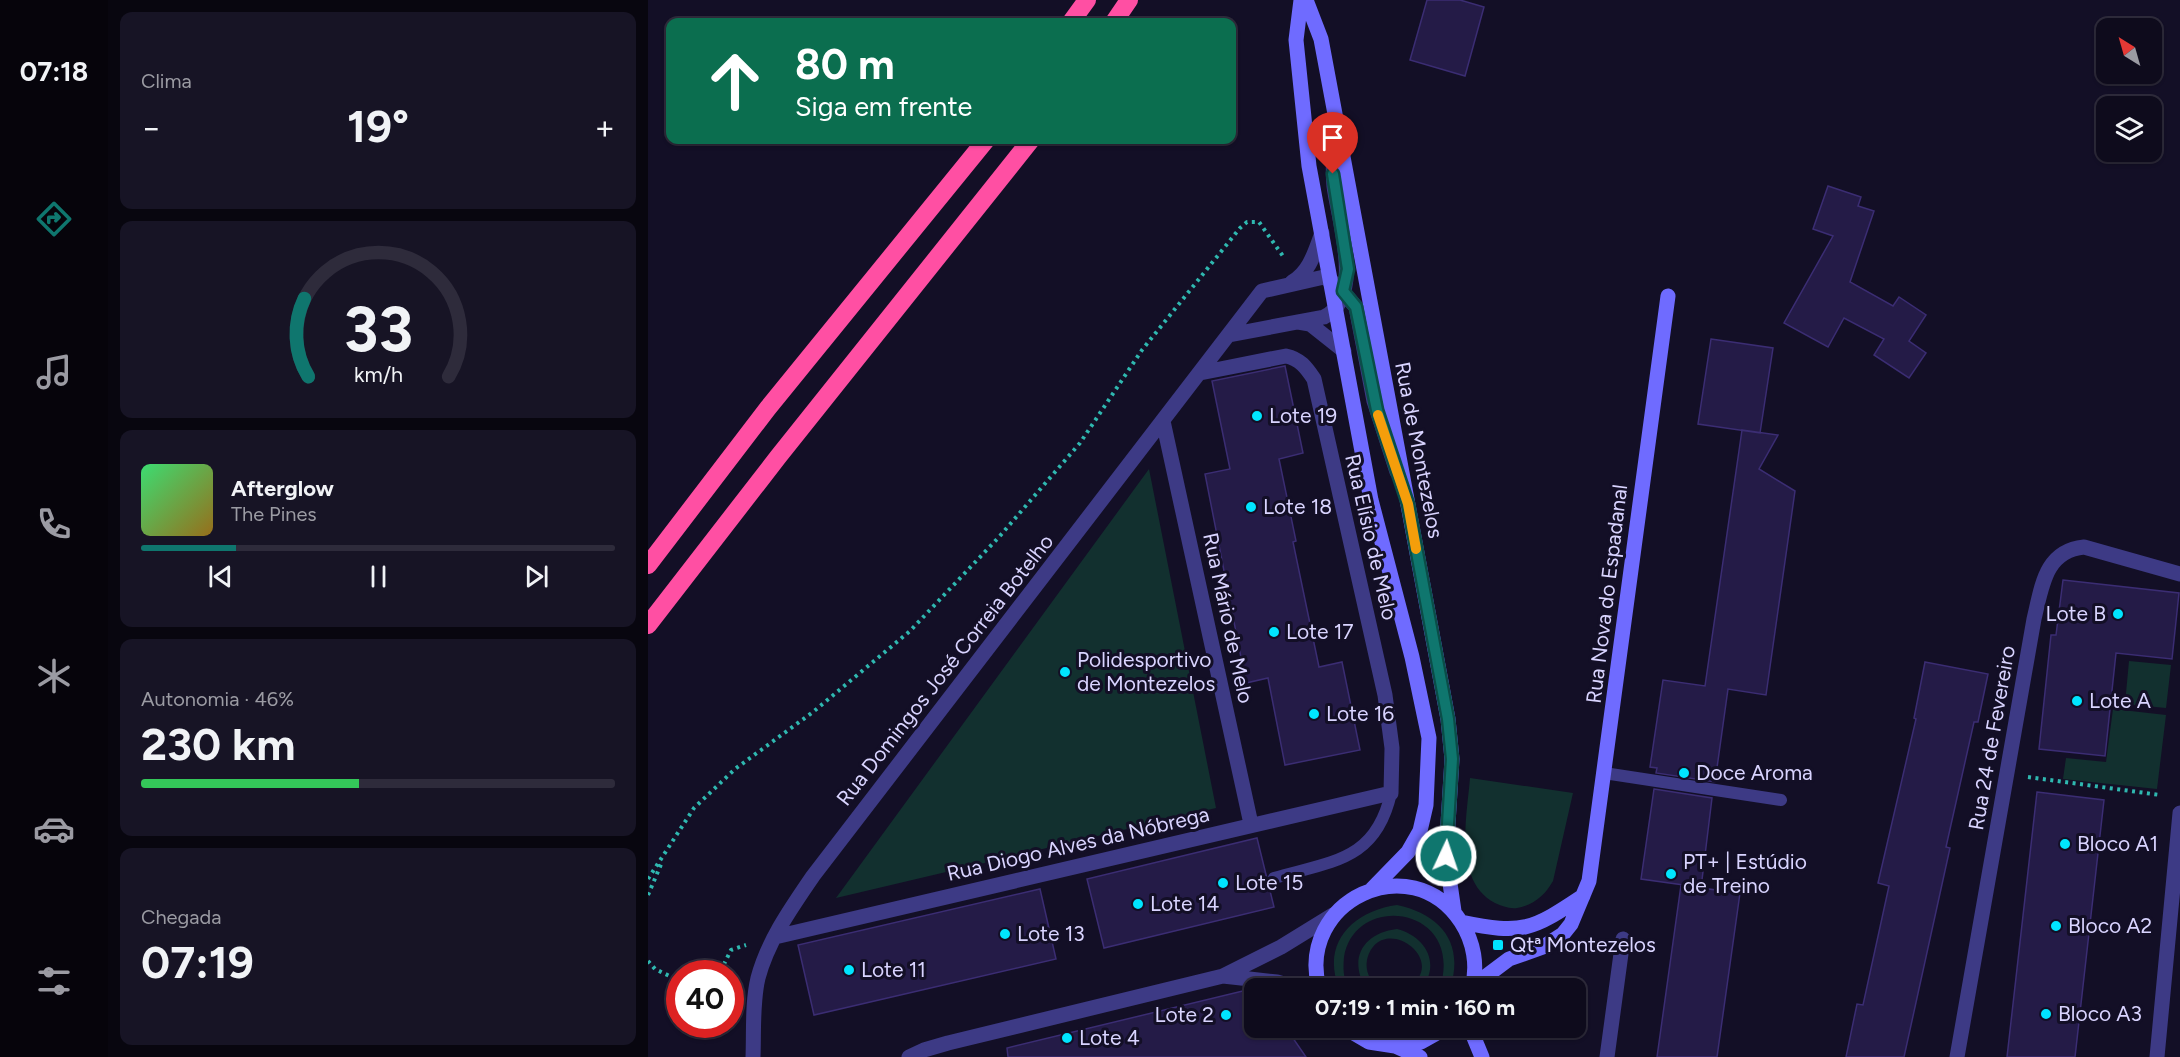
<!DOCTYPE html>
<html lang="pt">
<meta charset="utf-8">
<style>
body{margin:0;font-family:Figtree,sans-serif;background:#171425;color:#f1f3f6;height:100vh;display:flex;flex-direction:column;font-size:22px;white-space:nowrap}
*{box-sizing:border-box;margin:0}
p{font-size:20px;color:#9b9ba3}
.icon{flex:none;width:33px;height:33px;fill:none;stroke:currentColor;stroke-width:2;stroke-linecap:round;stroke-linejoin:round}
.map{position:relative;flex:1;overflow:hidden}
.side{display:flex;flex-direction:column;gap:12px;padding:12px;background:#08060f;width:540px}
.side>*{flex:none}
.top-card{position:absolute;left:18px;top:18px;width:570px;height:126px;border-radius:12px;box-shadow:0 2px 4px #0004,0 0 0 2px #2e2b3b;background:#0b6e4f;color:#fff;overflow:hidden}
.needle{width:39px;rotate:323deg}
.tools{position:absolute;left:1448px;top:18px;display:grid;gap:12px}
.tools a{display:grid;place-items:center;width:66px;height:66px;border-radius:12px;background:#0e0b1c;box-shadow:0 2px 4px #0004,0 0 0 2px #2e2b3b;font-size:30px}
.speed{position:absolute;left:18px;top:960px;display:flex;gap:12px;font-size:30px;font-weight:700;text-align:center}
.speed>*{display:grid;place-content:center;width:78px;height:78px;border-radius:50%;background:#0e0b1c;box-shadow:0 2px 4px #0004,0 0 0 2px #2e2b3b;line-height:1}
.speed .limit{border:9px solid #d22;background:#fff;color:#111}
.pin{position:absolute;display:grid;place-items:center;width:51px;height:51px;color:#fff;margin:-62px -26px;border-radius:50% 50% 50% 0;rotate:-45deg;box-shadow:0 0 6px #0007}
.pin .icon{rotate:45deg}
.me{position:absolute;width:66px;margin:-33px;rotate:3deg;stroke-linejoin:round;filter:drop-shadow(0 0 4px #0008)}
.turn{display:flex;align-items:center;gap:21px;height:126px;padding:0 30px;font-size:27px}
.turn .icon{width:78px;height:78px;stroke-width:2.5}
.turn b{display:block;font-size:42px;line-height:51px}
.big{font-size:45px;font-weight:700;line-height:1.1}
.side .widget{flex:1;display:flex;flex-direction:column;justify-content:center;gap:9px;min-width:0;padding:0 21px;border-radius:12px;background:#171425}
.side .dial{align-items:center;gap:0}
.dial svg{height:156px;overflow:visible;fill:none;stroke:#2e2b3b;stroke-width:7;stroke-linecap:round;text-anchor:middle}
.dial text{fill:#f1f3f6;stroke:none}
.song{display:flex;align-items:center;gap:18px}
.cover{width:72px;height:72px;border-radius:9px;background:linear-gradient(135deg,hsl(140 70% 55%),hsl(40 70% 35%))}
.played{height:6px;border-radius:3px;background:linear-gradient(90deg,#0f766e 20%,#2e2b3b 20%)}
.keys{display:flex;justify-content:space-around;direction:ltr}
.heat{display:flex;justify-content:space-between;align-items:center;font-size:33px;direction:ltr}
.charge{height:9px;border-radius:4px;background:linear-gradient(90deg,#34c759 46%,#2e2b3b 0)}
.trip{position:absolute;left:596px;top:978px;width:342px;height:60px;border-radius:12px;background:#0e0b1c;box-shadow:0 2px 4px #0004,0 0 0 2px #2e2b3b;font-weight:700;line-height:60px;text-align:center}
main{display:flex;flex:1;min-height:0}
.tab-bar{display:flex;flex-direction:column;width:108px;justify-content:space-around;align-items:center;background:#06040b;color:#9b9ba3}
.tab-bar .icon{width:42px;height:42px}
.tab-bar .selected{color:#0f766e}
.tab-bar b{font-size:27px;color:#f1f3f6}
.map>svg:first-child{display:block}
</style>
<main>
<nav class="tab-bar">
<b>07:18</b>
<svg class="icon selected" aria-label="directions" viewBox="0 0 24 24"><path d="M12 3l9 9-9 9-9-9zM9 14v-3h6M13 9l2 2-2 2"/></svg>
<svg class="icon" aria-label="music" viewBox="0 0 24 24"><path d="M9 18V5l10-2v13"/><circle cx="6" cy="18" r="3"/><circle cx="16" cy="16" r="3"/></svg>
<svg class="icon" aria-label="phone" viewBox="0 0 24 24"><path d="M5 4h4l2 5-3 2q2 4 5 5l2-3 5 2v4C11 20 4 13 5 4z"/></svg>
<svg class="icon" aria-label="climate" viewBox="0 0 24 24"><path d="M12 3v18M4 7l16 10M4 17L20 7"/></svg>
<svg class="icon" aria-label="car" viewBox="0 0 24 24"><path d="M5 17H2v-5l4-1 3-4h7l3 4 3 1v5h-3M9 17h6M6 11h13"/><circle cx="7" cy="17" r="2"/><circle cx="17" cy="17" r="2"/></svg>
<svg class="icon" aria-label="filters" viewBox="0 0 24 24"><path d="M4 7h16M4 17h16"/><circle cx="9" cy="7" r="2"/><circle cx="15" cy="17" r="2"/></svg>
</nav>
<section class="side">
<div class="widget"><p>Clima</p>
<div class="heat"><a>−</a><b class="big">19°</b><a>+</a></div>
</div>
<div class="widget dial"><svg viewBox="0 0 100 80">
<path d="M14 69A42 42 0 1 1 86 69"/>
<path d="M14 69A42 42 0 0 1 12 29" stroke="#0f766e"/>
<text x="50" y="56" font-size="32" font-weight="700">33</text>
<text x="50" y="72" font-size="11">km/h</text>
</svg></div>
<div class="widget">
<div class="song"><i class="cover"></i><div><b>Afterglow</b><p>The Pines</p></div></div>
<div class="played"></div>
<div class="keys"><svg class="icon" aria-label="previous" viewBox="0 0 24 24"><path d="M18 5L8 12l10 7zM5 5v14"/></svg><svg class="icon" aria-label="pause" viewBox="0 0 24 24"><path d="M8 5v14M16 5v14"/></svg><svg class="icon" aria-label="next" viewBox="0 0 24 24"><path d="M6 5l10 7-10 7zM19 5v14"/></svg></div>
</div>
<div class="widget"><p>Autonomia · 46%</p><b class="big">230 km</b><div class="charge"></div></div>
<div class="widget"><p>Chegada</p><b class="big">07:19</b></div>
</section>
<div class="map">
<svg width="1532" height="1057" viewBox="0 0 1532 1057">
<rect width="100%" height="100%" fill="#130f26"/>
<path fill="#12302f" d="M501 469 568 808 188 898Z
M1481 661 1523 665 1518 708 1477 704Z
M1465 709 1518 715 1509 789 1415 779 1418 758 1458 762Z
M822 778 925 793 905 881C897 895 886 905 869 908 861 909 854 906 847 903 805 881 819 816 822 778Z
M749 905C792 914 817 943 802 988H792C817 906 707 891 696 957 695 968 695 979 701 988H691C673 943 705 911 749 905Z
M749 929C777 936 793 963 774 988H760C804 959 731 910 719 960 717 972 722 981 731 988H718C700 959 715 933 749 929Z"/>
<path fill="#241b47" stroke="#3b2d73" stroke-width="1.5" d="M779 0H812L836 7 817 76 762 60Z
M1180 186 1213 197 1210 206 1226 211 1202 282 1245 306 1251 297 1278 315 1261 341 1278 353 1261 378 1226 355 1236 339 1196 318 1180 347 1136 323 1185 236 1165 229Z
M1063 339 1125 348 1112 433 1050 424Z
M637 366 655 453 631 459 648 541 645 542 671 667 694 662 712 750 637 765 620 678 598 683 557 474 582 469 564 381Z
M1094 430 1130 435 1111 469 1147 491 1118 695 1080 689 1067 782 1008 773 1009 768 1002 767 1015 680 1057 686Z
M1415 580 1531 593 1524 659 1468 653 1457 756 1391 749 1403 635H1408Z
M1277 662 1340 674 1330 722H1326L1298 847 1302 848 1256 1057H1198L1209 1004 1215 1005 1241 886 1230 883 1268 719 1266 718Z
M1006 789 1064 798 1053 888 1092 893 1069 1057H1009L1033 885 1043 886 993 879Z
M1389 792 1456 800 1427 1057H1359Z
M609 838 626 907 456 948 439 879Z
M392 889 408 959 166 1015 150 945Z
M603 989H606V1028H638L658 1057H360L359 1048Z"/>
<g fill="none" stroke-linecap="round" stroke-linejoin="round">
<path stroke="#2fb8b0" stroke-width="4" stroke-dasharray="3 4.5" stroke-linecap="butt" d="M1380 777 1512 795
M1136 781 1137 770 1161 773
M0 879 46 808 87 769 165 712 262 631 351 537 432 443 494 350 592 228 599 222H611L637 259
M0 895 14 862
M0 961 7 969 32 981
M65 974 74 968 83 950 98 945"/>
<path stroke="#3d3a85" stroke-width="12" d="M956 773 1133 800
M626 878C684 861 728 861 743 793"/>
<path stroke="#3d3a85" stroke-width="15" d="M644 282C662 272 667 251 674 233
M650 322 662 324 696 351
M581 335 676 317C717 297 690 219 686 186 684 167 686 148 687 129
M515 421 603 824
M127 937 743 793 744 748 737 695 666 379C658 367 652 359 638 356L552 373
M575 976 629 982 649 988
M105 1057C106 1032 104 1003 110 978 120 940 144 907 165 876L614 291 676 277 689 285 708 307 726 401 749 472
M261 1057 276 1050 300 1043 575 976 633 947 685 915
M959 1057 975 939
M1309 1057 1386 619C1394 586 1397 551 1436 547L1532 574
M1509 1057 1532 813"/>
<path stroke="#6f6bff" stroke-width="15" d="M653 0 648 40 661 166 723 500 764 657 781 738 778 805 772 831 760 852 724 889
M658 0 673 39 800 719 804 759 798 856 806 911
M813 922C875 935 884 930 935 896
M825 986 861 959 895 947 915 934 923 924 941 881 1020 296
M671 988C648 901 763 846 813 922 826 942 830 966 824 988
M697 1028 721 1042 747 1046 772 1057
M822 1028 834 1057
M747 1046 773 1042 798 1028"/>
<path stroke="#ff4fa3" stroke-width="18" d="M423 22 439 0
M466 22 481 0
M0 565 120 408 338 140
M0 625 130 457 383 140"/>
</g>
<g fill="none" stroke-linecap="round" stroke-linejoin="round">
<g stroke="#0a4d48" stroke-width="15">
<path id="route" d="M685 174 700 269 695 291 708 307 729 410 760 504 800 719 804 759 798 856"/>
</g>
<use href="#route" stroke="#0f766e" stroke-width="10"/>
<path stroke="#f59e0b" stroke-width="10" d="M730 415 760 504 768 549"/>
</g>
<g fill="#00e5ff" stroke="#130f26" stroke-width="2">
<circle cx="609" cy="416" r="6"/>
<circle cx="603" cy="507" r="6"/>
<circle cx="1470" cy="614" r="6"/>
<circle cx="626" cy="632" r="6"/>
<circle cx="417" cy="672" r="6"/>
<circle cx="1429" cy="701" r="6"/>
<circle cx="666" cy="714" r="6"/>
<circle cx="1036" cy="773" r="6"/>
<circle cx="1417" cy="844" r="6"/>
<circle cx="1023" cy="874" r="6"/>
<circle cx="575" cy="883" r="6"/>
<circle cx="490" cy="904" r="6"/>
<circle cx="1408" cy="926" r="6"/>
<circle cx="357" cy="934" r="6"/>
<rect x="844" y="939" width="12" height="12" rx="3"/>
<circle cx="201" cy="970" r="6"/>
<circle cx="1398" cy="1014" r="6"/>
<circle cx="578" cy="1015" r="6"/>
<circle cx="419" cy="1038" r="6"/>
</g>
<g text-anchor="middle" stroke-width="6" stroke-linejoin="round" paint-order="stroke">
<g font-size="21" fill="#d9d4ff" stroke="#130f26" text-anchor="start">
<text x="621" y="423">Lote 19</text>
<text x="615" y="514">Lote 18</text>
<text x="1458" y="621" text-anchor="end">Lote B</text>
<text x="638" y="639">Lote 17</text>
<text x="429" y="667">Polidesportivo<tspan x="429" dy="24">de Montezelos</tspan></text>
<text x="1441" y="708">Lote A</text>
<text x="678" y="721">Lote 16</text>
<text x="1048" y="780">Doce Aroma</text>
<text x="1429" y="851">Bloco A1</text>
<text x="1035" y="869">PT+ | Estúdio<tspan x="1035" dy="24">de Treino</tspan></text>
<text x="587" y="890">Lote 15</text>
<text x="502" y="911">Lote 14</text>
<text x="1420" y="933">Bloco A2</text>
<text x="369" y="941">Lote 13</text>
<text x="862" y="952">Qtª Montezelos</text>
<text x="213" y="977">Lote 11</text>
<text x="1410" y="1021">Bloco A3</text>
<text x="566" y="1022" text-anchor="end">Lote 2</text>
<text x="431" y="1045">Lote 4</text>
</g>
<g font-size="21" fill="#d9d4ff" stroke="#130f26">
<text transform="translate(771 450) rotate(79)" y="7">Rua de Montezelos</text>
<text transform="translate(723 537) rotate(77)" y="7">Rua Elísio de Melo</text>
<text transform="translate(959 594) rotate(-83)" y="7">Rua Nova do Espadanal</text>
<text transform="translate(580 618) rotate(78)" y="7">Rua Mário de Melo</text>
<text transform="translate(297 670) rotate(-52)" y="7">Rua Domingos José Correia Botelho</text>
<text transform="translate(1344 738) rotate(-80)" y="7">Rua 24 de Fevereiro</text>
<text transform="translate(430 844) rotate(-13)" y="7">Rua Diogo Alves da Nóbrega</text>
</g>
</g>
</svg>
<div class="tools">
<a><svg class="needle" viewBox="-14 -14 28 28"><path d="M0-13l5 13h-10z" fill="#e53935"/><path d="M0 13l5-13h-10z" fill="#9b9ba3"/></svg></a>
<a><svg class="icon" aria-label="layers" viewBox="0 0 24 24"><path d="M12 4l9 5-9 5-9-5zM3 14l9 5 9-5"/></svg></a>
</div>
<div class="speed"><div class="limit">40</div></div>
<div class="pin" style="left:685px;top:174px;background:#d93025"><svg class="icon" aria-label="arrive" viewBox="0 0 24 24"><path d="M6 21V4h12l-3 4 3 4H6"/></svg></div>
<svg class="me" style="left:798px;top:856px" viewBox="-20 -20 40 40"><circle r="17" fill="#0f766e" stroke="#fff" stroke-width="3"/><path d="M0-11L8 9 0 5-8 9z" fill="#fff"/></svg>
<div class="trip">07:19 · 1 min · 160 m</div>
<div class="top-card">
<div class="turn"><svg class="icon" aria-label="ahead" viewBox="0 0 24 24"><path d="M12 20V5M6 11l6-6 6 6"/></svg><div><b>80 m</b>Siga em frente</div></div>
</div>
</div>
</main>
